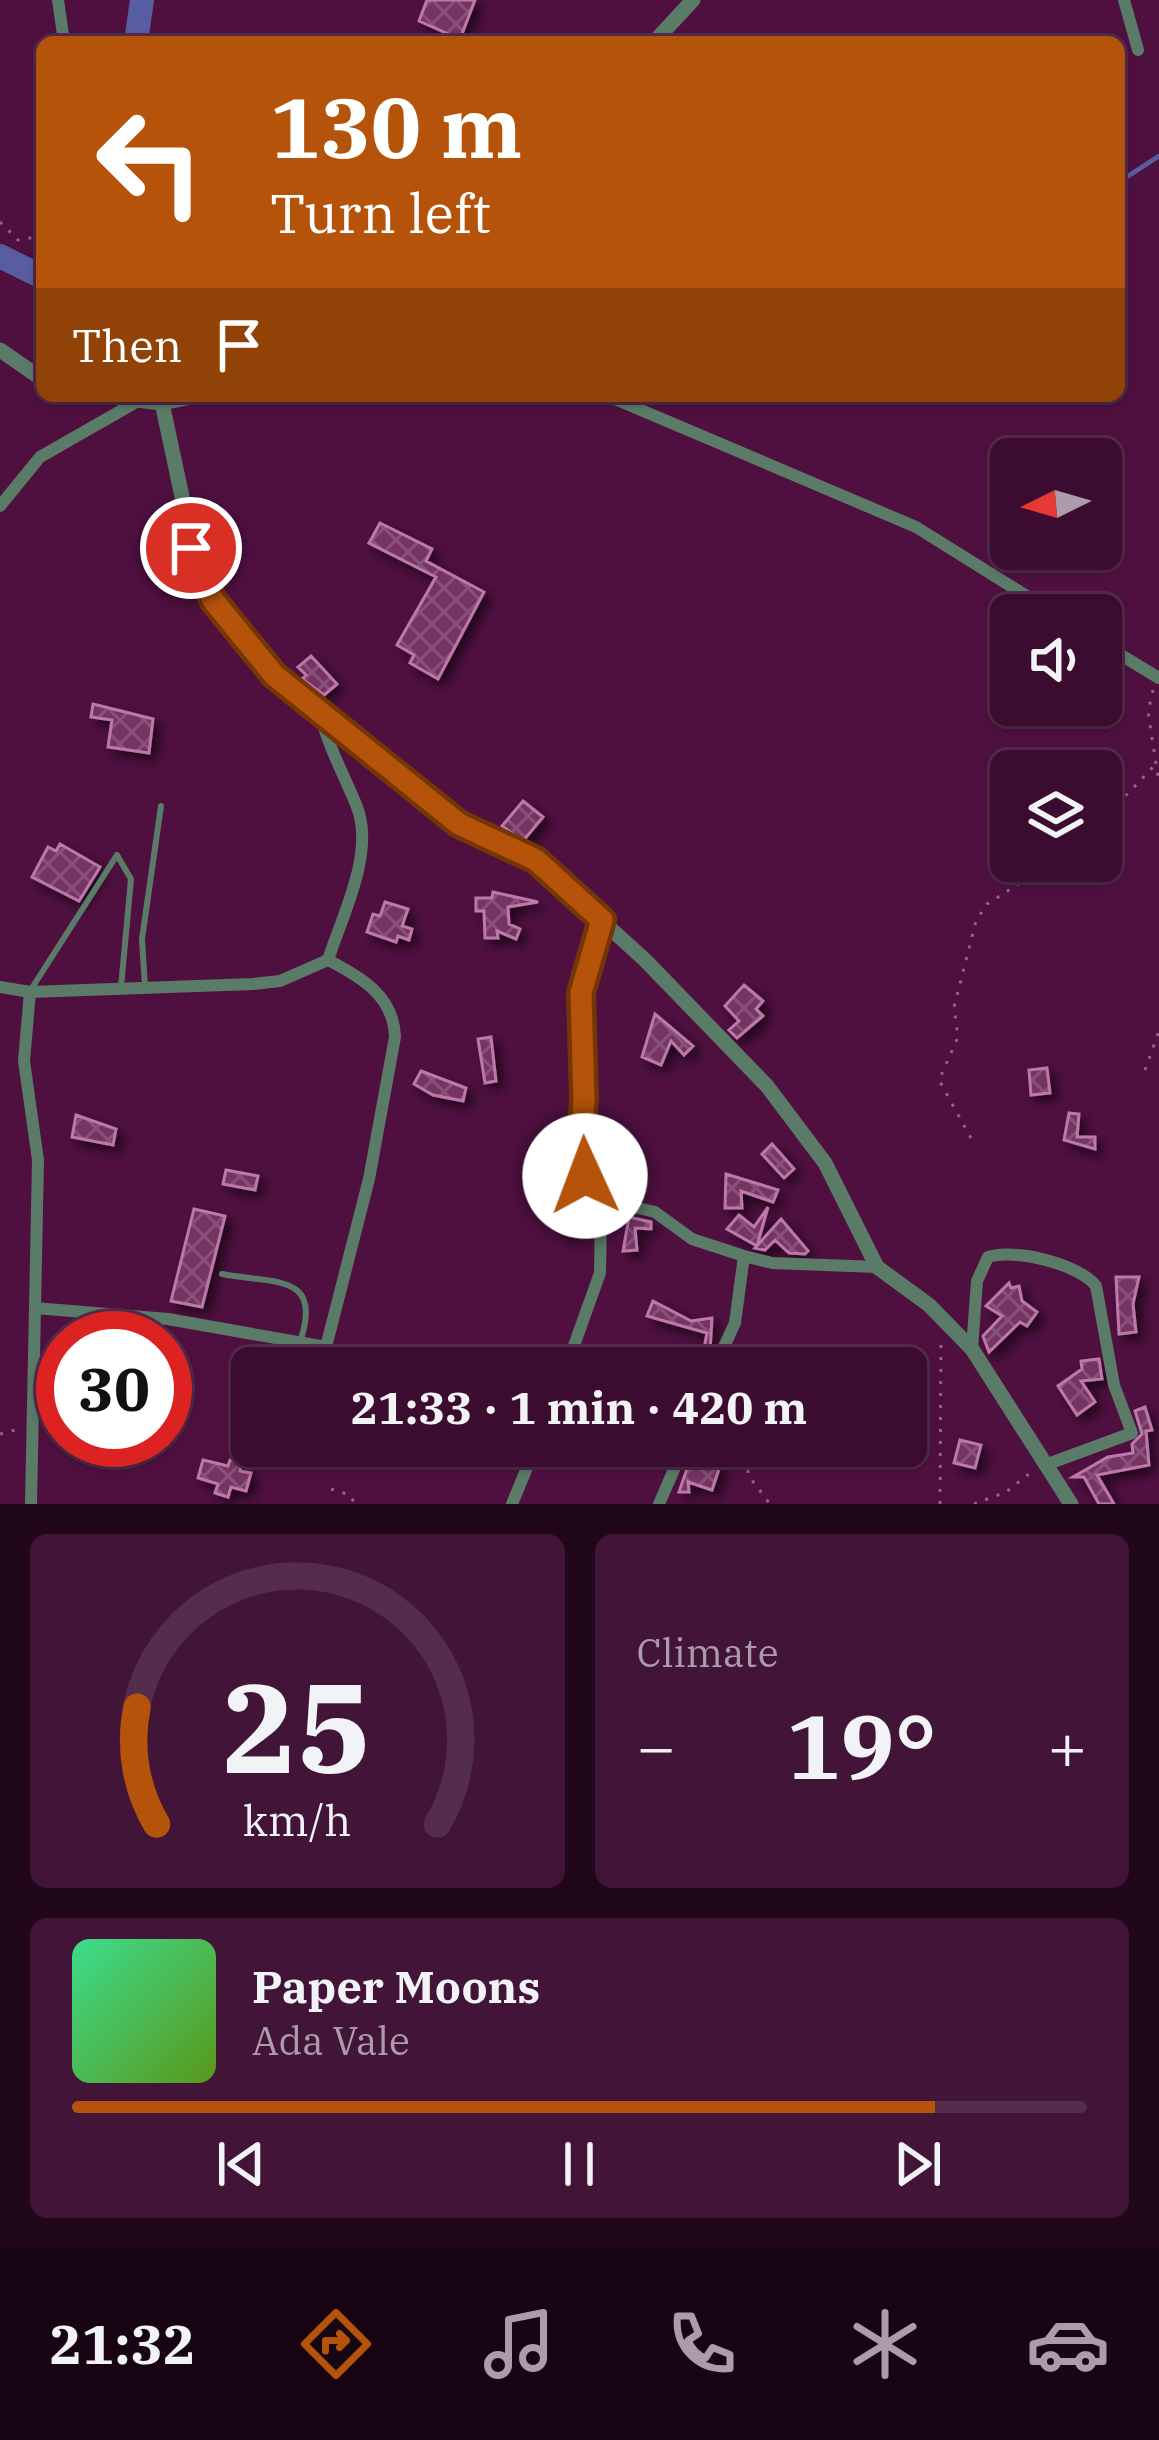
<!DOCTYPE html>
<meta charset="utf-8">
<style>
body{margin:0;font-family:"IBM Plex Serif",serif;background:#421538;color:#f1f3f6;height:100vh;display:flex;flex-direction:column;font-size:45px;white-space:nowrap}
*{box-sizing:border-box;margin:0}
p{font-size:39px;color:#ac9bab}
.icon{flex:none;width:66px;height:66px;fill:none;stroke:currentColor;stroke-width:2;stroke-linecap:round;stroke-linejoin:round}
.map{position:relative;height:1504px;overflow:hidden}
.sheet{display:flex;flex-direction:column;gap:30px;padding:30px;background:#20071a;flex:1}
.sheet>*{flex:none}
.hud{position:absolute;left:36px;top:36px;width:1089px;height:366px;border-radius:18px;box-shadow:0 3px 9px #0004,0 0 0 3px #542c4c;background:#b45309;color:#fff;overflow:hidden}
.needle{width:78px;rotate:265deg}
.controls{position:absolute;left:990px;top:438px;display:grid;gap:24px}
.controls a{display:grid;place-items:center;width:132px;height:132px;border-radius:18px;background:#3b0c30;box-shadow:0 3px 9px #0004,0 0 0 3px #542c4c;font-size:60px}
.speed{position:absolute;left:36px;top:1311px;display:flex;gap:24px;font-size:60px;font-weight:700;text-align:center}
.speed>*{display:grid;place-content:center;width:156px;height:156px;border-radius:50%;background:#3b0c30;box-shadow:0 3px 9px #0004,0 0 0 3px #542c4c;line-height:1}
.speed .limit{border:18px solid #d22;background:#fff;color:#111}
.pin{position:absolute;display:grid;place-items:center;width:102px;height:102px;color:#fff;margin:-51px;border:6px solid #fff;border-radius:50%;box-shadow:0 3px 12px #0007}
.me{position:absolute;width:132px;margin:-66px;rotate:358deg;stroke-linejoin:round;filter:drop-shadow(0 0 9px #0008)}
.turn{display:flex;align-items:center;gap:42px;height:252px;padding:0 36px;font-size:54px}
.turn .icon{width:156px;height:156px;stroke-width:2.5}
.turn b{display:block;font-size:84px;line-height:102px}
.then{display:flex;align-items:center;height:114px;padding:0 36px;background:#0003;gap:24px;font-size:45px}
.big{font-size:90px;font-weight:700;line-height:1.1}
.sheet .tile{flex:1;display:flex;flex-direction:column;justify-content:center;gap:18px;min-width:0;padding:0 42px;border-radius:18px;background:#421538}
.sheet .dial{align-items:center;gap:0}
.dial svg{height:312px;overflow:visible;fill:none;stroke:#542c4c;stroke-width:7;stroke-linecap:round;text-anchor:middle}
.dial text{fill:#f1f3f6;stroke:none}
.song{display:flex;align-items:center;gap:36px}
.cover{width:144px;height:144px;border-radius:18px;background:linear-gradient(135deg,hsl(150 70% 55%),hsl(90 70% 35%))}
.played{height:12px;border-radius:6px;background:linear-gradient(90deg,#b45309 85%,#542c4c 85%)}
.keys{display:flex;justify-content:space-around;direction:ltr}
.heat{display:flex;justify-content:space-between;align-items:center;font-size:66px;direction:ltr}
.sheet .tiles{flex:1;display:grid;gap:30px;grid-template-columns:1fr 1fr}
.tile:last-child{grid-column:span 2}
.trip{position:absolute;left:231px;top:1347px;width:696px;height:120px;border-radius:18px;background:#3b0c30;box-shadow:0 3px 9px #0004,0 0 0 3px #542c4c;font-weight:700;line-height:120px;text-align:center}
.tabs{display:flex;height:192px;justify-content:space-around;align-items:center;background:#180513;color:#ac9bab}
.tabs .icon{width:84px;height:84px}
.tabs .selected{color:#b45309}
.tabs b{font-size:54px;color:#f1f3f6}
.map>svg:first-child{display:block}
</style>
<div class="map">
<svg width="1159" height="1504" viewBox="0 0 1159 1504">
<defs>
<pattern id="building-cross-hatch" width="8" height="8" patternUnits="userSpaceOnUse" patternTransform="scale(3)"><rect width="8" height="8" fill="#743463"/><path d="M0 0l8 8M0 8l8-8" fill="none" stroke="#89517a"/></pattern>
<filter id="shadow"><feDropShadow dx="6" dy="6" stdDeviation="6" flood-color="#0009"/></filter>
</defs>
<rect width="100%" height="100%" fill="#4f1040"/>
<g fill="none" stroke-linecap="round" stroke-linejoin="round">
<path stroke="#585da1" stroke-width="4.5" d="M1119 182 1159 156"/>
<path stroke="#585da1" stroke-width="24" d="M136 42 142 0
M0 256 42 277"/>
</g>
<path fill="url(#building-cross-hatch)" stroke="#bd77a8" stroke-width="3" filter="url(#shadow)" d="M427 0H475L460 39 419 21Z
M380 523 432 549 426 561 484 592 438 679 410 663 414 655 397 645 436 577 369 543Z
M311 656 337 684 324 695 302 679 306 675 298 667Z
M93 704 153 719 149 753 108 747 112 720 91 717Z
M523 801 543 817 523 841 502 826Z
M60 844 100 867 79 901 32 877 48 847 56 851Z
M493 892 538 902 508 907 509 924 520 929 516 939 497 931 498 938H485L484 911H476V898H492Z
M385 902 408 909 402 926 412 929 409 940 398 936 396 942 367 932 373 914 380 916Z
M744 985 763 1001 756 1009 763 1016 737 1038 729 1030 739 1021 725 1006Z
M655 1014 693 1046 684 1055 671 1041 661 1065 642 1057Z
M491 1037 496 1081 485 1083 478 1039Z
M1047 1068 1050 1093 1031 1095 1029 1070Z
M421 1071 466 1088 463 1101 433 1095 414 1084Z
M1069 1113 1079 1114 1077 1137H1095V1149L1064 1140Z
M76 1115 116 1129 113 1145 72 1137Z
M772 1144 794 1169 784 1178 762 1154Z
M226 1170 258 1176 255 1190 223 1184Z
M726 1174 778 1190 773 1202 741 1191 742 1208H725Z
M575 1178 590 1216 581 1219 571 1235 559 1228 573 1205 562 1186Z
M768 1207 757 1246 727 1229 739 1215 754 1227Z
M194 1209 225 1216 202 1307 171 1301Z
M629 1217 651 1222V1229L635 1228 637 1250 623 1251Z
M781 1219 808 1251 805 1254 789 1253 775 1240 765 1250 755 1248Z
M1116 1277H1139L1133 1304 1136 1332 1119 1334Z
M1009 1283 1011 1288 1019 1286 1022 1301 1037 1312 1027 1326 1020 1322 989 1352 983 1336 1002 1316 986 1306Z
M653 1301 691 1321 712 1318 710 1351 704 1349 707 1333 647 1316Z
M1099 1359 1102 1379 1081 1381 1095 1402 1077 1415 1058 1386 1082 1369 1081 1361Z
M1145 1407 1152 1430 1146 1431 1149 1465 1097 1475 1114 1504H1099L1084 1477H1073L1108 1457 1133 1453 1132 1444 1142 1434 1135 1411Z
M960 1440 981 1445 975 1468 954 1463Z
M691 1457 720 1466 712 1490 688 1482 689 1492H679Z
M203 1460 228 1466 230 1460 242 1463 240 1471 251 1473 246 1491 231 1487 228 1497 215 1493 218 1484 198 1478Z"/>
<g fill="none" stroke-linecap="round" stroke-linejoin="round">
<path stroke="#946287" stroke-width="3" stroke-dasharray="3 9" stroke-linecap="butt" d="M0 222 18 240 42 236
M1153 690 1148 712 1159 783
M1101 822 1153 767
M1145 1070 1159 1031
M971 1138 939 1080 958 1037 954 1007 976 921 987 904 1055 861
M108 1338 120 1327
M581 1366 612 1368
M45 1382 63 1370
M0 1434 19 1429
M749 1446 748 1475 770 1504
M331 1489 350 1495 355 1504
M940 1504 941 1338
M974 1504 1006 1492 1035 1469"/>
<path stroke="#5a7b68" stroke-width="6" d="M145 987 142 939 161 806
M30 991 117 855 131 879 121 987
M222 1274C274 1284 322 1273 301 1339
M322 1368 326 1348
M302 1465 309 1446"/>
<path stroke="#5a7b68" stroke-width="12" d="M58 0 64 42
M1124 0 1138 50
M608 396 916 527 1057 615
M0 506 40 457 138 401
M1101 643 1159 678
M0 987 30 992 253 984 280 981 328 960C342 916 375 853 357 807 344 774 328 748 320 712
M30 992 24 1061 38 1160 31 1504
M596 1198 655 1212 692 1239 744 1256 772 1263 877 1267
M35 1308 168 1319 326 1347 369 1179 395 1037C394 996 361 977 328 960
M972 1349 977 1281 988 1257C1014 1248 1079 1264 1096 1286L1114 1385 1132 1433 1048 1464
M566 1368 600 1273 601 1213 579 1160V1140L585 1101 581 993 602 920
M714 1368 735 1323 744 1256
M512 1504 536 1446
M659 1504 684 1446"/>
<path stroke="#5a7b68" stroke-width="15" d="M654 42 693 0
M0 350 42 379
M103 396 162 403 197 396
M162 403 199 576 234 628 274 675 459 823 535 860 645 960 767 1086 825 1163 877 1267 929 1305 972 1349 1071 1504"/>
</g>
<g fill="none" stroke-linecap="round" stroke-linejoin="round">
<g stroke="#753606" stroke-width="30">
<path id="route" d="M191 548 213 600 274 675 459 824 536 860 602 920 581 993 584 1101 579 1160 585 1176"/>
</g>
<use href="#route" stroke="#b45309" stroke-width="21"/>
</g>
</svg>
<div class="controls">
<a><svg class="needle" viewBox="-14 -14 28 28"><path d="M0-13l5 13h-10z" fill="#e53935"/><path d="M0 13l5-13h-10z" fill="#ac9bab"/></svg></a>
<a><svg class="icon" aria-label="sound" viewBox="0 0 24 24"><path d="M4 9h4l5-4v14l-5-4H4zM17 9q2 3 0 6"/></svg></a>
<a><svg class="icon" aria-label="layers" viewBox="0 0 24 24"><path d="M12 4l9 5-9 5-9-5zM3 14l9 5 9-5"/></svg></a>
</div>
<div class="speed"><div class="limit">30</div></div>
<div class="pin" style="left:191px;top:548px;background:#d93025"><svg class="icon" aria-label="arrive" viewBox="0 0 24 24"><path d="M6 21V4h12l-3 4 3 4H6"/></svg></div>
<svg class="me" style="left:585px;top:1176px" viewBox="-20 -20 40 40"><circle r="19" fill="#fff"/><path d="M0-13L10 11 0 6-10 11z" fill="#b45309"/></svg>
<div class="trip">21:33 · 1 min · 420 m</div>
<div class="hud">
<div class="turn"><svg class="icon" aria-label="left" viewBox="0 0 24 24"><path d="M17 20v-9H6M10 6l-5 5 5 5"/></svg><div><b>130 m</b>Turn left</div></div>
<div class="then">Then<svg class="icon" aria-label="arrive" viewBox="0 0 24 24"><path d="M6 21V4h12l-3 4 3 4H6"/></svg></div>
</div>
</div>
<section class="sheet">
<div class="tiles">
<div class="tile dial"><svg viewBox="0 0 100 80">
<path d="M14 69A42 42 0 1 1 86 69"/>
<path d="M14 69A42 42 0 0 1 9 39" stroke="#b45309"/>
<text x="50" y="56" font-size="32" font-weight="700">25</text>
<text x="50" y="72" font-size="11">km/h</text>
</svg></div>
<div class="tile"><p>Climate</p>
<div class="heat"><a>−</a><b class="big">19°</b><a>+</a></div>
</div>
<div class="tile">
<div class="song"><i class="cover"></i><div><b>Paper Moons</b><p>Ada Vale</p></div></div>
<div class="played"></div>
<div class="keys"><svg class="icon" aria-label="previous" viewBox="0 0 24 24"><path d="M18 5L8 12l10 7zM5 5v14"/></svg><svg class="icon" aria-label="pause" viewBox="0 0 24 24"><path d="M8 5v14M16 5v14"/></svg><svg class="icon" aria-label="next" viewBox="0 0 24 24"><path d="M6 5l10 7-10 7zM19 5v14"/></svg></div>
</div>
</div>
</section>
<nav class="tabs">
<b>21:32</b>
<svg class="icon selected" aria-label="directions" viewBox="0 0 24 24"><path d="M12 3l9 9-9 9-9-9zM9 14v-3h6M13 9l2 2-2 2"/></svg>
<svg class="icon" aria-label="music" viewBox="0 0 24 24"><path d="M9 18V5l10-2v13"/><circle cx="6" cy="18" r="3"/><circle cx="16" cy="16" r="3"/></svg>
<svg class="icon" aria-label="phone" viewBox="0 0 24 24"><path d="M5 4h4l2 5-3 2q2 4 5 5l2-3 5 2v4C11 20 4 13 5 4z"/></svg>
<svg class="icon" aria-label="climate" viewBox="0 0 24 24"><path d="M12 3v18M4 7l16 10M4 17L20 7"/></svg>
<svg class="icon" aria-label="car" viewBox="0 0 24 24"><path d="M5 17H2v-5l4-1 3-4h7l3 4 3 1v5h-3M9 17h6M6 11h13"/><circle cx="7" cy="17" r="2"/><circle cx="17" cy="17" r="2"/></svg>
</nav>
